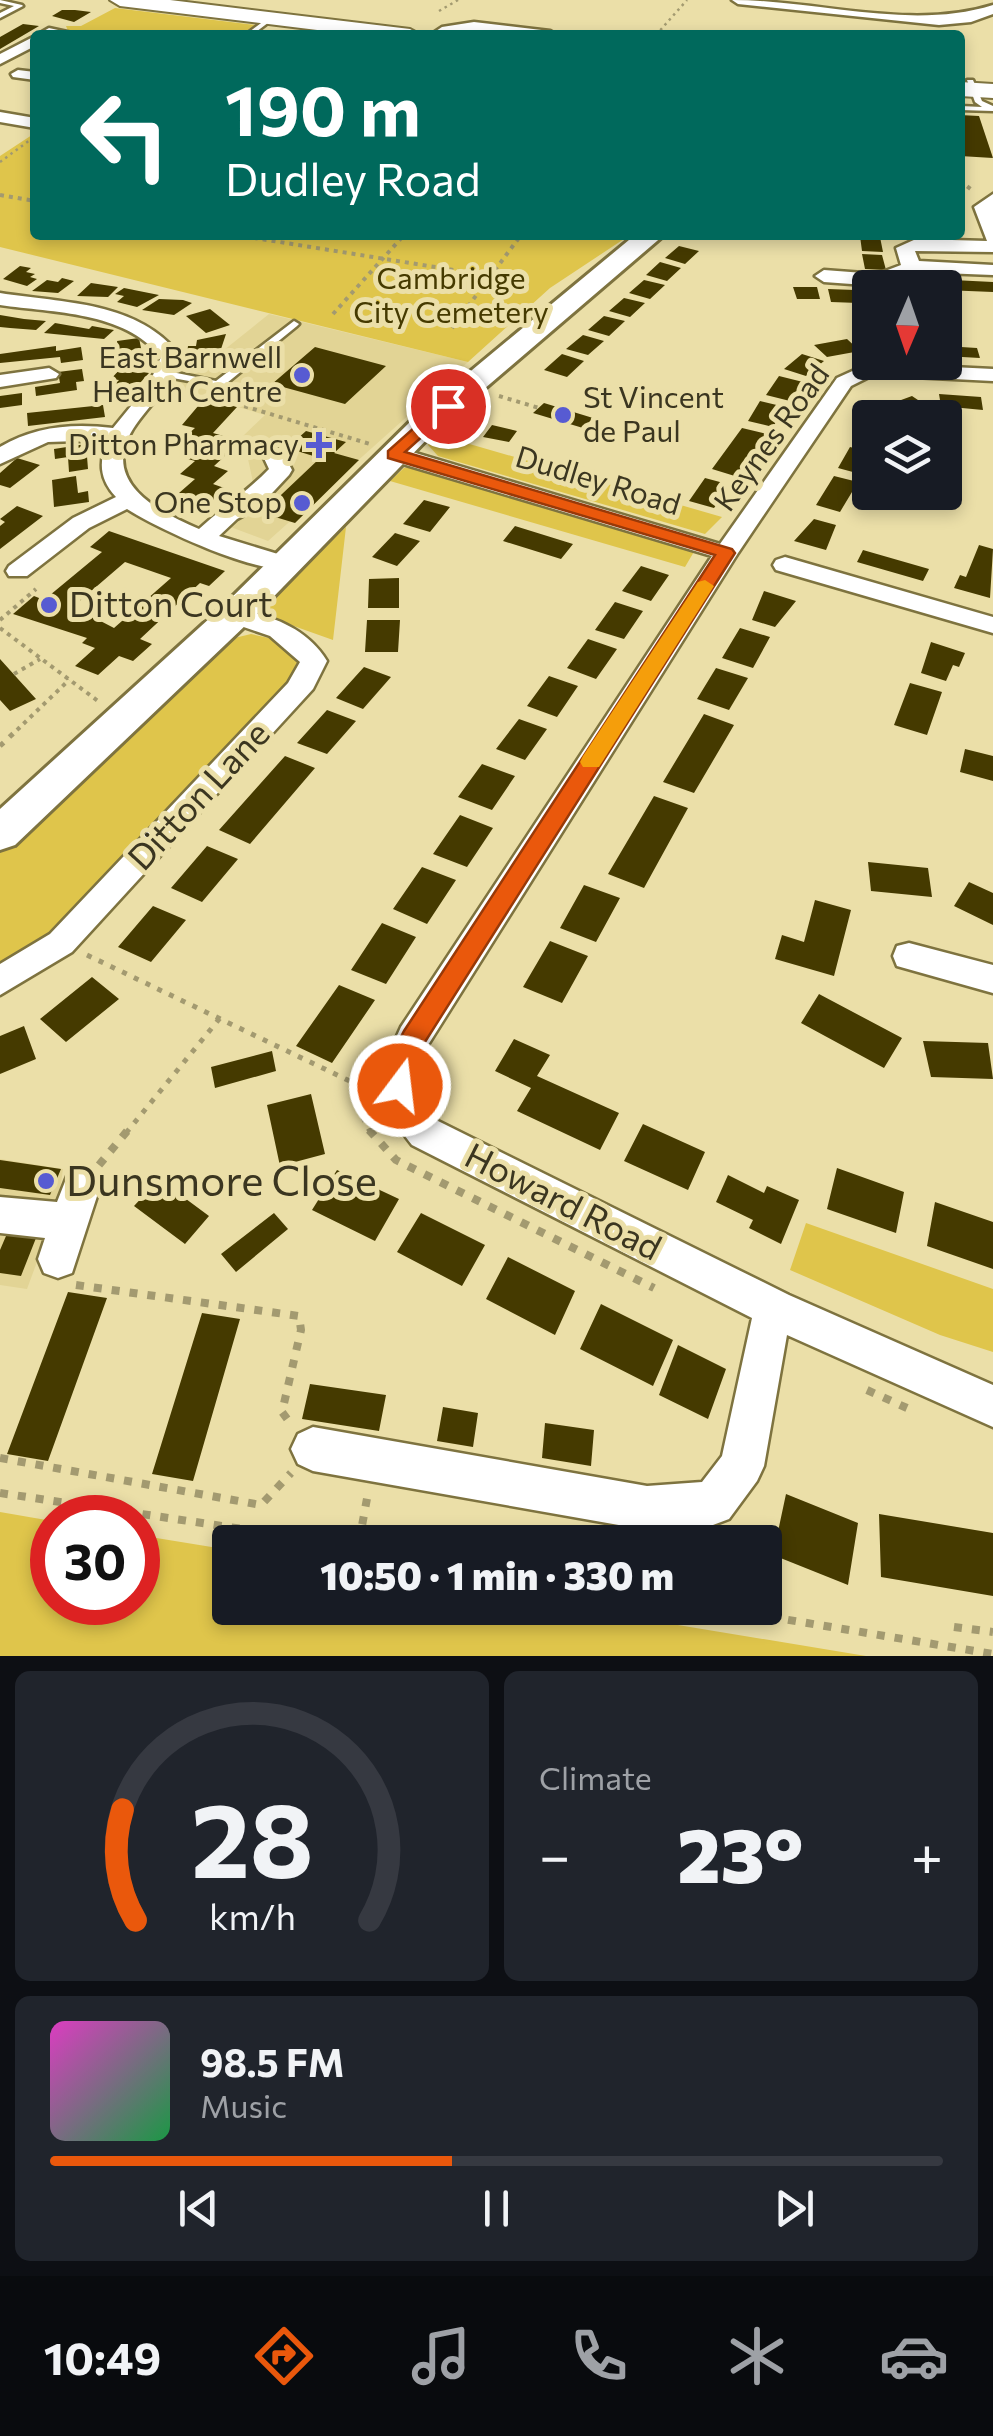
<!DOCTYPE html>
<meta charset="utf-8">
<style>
body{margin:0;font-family:Commissioner,sans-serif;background:#20242c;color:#f1f3f6;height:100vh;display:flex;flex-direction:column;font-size:38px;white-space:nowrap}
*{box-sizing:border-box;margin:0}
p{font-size:32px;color:#9ea1a6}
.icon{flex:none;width:55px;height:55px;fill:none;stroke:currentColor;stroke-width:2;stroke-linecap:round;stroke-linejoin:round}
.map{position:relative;height:1656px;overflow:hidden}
.sheet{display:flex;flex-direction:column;gap:15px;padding:15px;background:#0d0f14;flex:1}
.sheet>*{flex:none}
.hud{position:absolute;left:30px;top:30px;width:935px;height:210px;border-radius:10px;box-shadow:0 5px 15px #0003;background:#00695c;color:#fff;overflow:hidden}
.needle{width:65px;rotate:182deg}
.buttons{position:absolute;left:852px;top:270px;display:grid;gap:20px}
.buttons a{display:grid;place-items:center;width:110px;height:110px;border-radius:10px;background:#171b24;box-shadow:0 5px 15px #0003;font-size:50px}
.speed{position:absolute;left:30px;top:1495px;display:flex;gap:20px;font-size:50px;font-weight:700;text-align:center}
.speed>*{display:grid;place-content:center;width:130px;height:130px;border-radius:50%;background:#171b24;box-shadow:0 5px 15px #0003;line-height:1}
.speed .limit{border:15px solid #d22;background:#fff;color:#111}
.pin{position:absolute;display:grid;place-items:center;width:85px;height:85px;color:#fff;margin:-42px;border:5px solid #fff;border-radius:50%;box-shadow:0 2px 10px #0007}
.me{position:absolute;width:110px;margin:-55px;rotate:15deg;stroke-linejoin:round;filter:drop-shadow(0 0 8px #0008)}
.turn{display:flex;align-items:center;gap:35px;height:210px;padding:0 30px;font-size:45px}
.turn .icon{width:130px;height:130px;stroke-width:2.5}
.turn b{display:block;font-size:70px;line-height:85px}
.big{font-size:75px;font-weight:800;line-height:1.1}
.sheet .tile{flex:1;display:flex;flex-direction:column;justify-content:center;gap:15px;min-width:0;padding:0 35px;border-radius:15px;background:#20242c}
.sheet .dial{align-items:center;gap:0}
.dial svg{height:260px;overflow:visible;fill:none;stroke:#363941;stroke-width:7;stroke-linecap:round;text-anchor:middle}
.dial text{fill:#f1f3f6;stroke:none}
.song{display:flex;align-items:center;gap:30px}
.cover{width:120px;height:120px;border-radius:15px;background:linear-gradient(135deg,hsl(310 70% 55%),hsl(140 70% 35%))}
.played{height:10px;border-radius:5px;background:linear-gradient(90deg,#ea580c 45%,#363941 45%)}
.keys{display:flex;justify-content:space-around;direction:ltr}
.heat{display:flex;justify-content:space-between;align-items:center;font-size:55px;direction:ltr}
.sheet .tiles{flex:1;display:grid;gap:15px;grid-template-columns:1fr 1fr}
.tile:last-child{grid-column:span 2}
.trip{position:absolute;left:212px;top:1525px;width:570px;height:100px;border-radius:10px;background:#171b24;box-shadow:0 5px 15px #0003;font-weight:800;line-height:100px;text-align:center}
.tab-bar{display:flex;height:160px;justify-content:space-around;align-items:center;background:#090b0e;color:#9ea1a6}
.tab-bar .icon{width:70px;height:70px}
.tab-bar .on{color:#ea580c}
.tab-bar b{font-size:45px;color:#f1f3f6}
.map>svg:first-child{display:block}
</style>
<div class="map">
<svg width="993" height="1656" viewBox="0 0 993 1656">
<rect width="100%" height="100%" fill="#ebdfa8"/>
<path fill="#e2d495" d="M269 314 468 362 268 541 209 519 253 482 243 436 265 415 177 389 182 363 209 362Z
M0 1159 63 1169 58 1205 27 1289 0 1285Z"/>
<path fill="#dfc54b" d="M115 8 255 25 240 35H103L68 31 66 26H81Z
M35 133V235H630L550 288 468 362 0 247V156Z
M435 434 722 517 705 534 438 456 428 445Z
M416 467 695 550 685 567 390 481 404 468Z
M346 527 333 640 274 619 265 606 272 597Z
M251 634 278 640 300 659V675L47 950 0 964V853L71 795 222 641Z
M806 1223 993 1289V1352L940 1335 790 1270Z
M0 1512 52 1521V1602H138V1535L230 1550V1608H575L866 1656H0Z"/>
<path fill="#453a00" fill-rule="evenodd" d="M62 10H75L91 12 74 22 52 16Z
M23 24 39 26 0 49V37Z
M960 115 979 116 993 158 960 156Z
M860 236 880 237 883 252 862 251Z
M679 246 699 251 685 264 665 258Z
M862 254 882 255 886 270 865 269Z
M660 262 681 268 667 281 646 275Z
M20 266 31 268 26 272 35 274 30 277 37 279 27 286 3 279Z
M892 277 993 282V292L895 288Z
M62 278 74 281 58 293 32 291 47 280 58 282Z
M644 280 665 285 650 299 629 293Z
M91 283 118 287 108 297 77 296Z
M793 287H817L820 299H797Z
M124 288 159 295 137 307 117 302 124 296 115 294Z
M828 289 855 290 859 303 831 302Z
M624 298 645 303 630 317 609 311Z
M159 299 183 300 192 303 174 315 142 310Z
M210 309 230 325 206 333 186 316Z
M0 315 24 319 46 321 36 330 10 328 0 327Z
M604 316 625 321 609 336 588 330Z
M55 323 89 329 92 326 114 330 104 339 44 333Z
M226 334 220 352 187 354 188 346H196L197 340Z
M583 335 604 341 588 355 566 349Z
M139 338 143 358 120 361 117 341Z
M847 339 860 351 827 357 814 345Z
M56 346V351L81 347 83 360 61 363 60 357 0 363V354Z
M945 346 977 348 980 358 945 356Z
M315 347 386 366 345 404 272 384Z
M562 354 584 361 567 377 544 370Z
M802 354 824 361 806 376 784 369Z
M82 369 84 381 76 382 77 390 36 396 35 387 60 383 58 372Z
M120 369 149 373 130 394 109 391 119 380 111 379Z
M779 376 803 382 790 401 766 395Z
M22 393V405L0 408V396Z
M939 394 981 397 983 410 941 406Z
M912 396 930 408 897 418 882 407Z
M204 399 237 407 213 433 227 437 213 450 227 454 214 466 228 471 213 484 227 489 211 503 179 493 195 479 180 474 195 461 181 457 195 445 180 441 195 428 182 425Z
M760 401 785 407 773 427 748 421Z
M544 403 593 418 583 428 533 413Z
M103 405 105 417 28 426 27 413Z
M492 425 517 431 509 442 483 437Z
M742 428 767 434 738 477 712 469Z
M306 431 346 442 334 453 359 460 295 523 262 513 320 458 287 448Z
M86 444 88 469 69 472 68 457 55 459 54 449Z
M850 447 870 452V465L864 475 838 468Z
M17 458 40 465 10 488 0 485V473Z
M76 476 78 493 88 491 89 502 54 507 52 480Z
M834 476 858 482 840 512 816 505Z
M705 478 731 485 714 508 689 501Z
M424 500 450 507 430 532 403 524Z
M17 506 43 516 0 549V526L5 522 0 519Z
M814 519 836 525 826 550 794 541Z
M515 526 573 544 561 559 503 541Z
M109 531 225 571 209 586 200 583 140 639 152 644 133 661 119 656 98 675 75 666 95 648 82 643 87 638 13 614 34 596 44 600 102 552 90 547ZM125 562 171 578 114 628 87 614 68 611Z
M395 533 420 541 397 566 372 557Z
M979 545 993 549 990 598 954 588 960 575 966 577Z
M863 550 929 569 923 581 857 562Z
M641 566 669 575 651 601 622 591Z
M399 578V608H368L369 579Z
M764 591 796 601 775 627 752 620Z
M615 602 643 611 624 639 595 630Z
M367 620H400L398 652H365Z
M740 628 770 637 753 668 722 658Z
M588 639 617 649 596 679 567 668Z
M931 642 965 653 959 667 953 665 946 681 921 673Z
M0 659 36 699 10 711 0 700Z
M364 667 391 677 363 709 336 698Z
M716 668 748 678 729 710 697 699Z
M549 676 578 686 557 717 527 706Z
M910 683 942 692 927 735 894 725Z
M327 710 356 721 327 754 297 743Z
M704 714 734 725 694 793 663 782Z
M519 719 547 729 525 760 496 749Z
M965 749 993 756V781L960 772Z
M285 756 315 768 250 844 219 830Z
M482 764 515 776 492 810 458 797Z
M654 796 688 808 644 888 608 874Z
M460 815 493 828 467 867 433 854Z
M207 846 238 859 202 902 171 888Z
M868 862 928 868 932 897 871 891Z
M422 867 456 880 427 924 393 909Z
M969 882 993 893V925L954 906Z
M584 885 620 898 596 942 560 928Z
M815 900 851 910 834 976 775 959 782 935 804 942Z
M153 906 186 920 151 962 118 947Z
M382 923 416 937 386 984 351 970Z
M550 941 588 956 562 1003 523 987Z
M92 977 119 999 66 1042 40 1019Z
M339 985 375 1000 332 1063 296 1046Z
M819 994 902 1038 884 1068 801 1023Z
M24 1026 36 1059 0 1074V1036Z
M514 1039 550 1055 537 1076 619 1113 600 1150 517 1111 531 1088 495 1071Z
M923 1041 988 1043 993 1079 931 1077Z
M272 1051 276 1071 215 1088 211 1067Z
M311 1094 325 1154 280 1166 267 1105Z
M643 1124 705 1152 688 1190 624 1161Z
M0 1160 41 1166 61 1169 50 1195 0 1188Z
M837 1168 904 1192 896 1233 827 1209Z
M337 1170 399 1199 375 1241 312 1210Z
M728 1175 764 1193 767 1186 799 1200 781 1244 749 1228 753 1220 716 1202Z
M159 1179 209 1216 185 1244 134 1206Z
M935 1202 993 1222V1269L927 1246Z
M274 1213 288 1229 236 1272 221 1254Z
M421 1213 485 1245 462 1286 397 1252Z
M9 1229 38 1233 21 1276 0 1273V1250Z
M508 1257 575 1291 555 1335 486 1299Z
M68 1292 107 1298 48 1461 7 1454Z
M601 1304 673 1340 653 1386 580 1349Z
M202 1313 240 1319 193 1481 152 1474Z
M678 1345 726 1369 708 1419 659 1395Z
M310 1384 386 1395 379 1431 302 1419Z
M443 1407 478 1413 473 1447 437 1441Z
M545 1423 594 1430 591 1466 542 1458Z
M786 1494 858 1523 848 1585 773 1555Z
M879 1514 993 1533V1596L881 1577Z"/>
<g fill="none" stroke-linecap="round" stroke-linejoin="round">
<g stroke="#7e733f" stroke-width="5">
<path id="service" d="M0 0 22 5 23 6 0 18V13L14 6 0 3Z
M268 18 273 19 252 35H245Z
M967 80H973L982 101 993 106V111L960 110V106L982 107 975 102Z
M294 321 299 324 297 326 222 387 167 377 162 374 167 371 216 381Z"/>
</g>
<g stroke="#7e733f" stroke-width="5">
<path id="minor" d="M732 0C817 0 911 31 993 5V14L971 22 939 25 738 4Z
M474 22 550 31 557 35 474 30 430 35 442 27Z
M49 28 81 35H44L42 32Z
M35 36V46L0 64V54Z
M18 70 35 72V80L13 77 11 74Z
M0 112 35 118V128L0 122Z
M993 194V252L915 251 919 261 993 265V275L916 272 879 286 824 282 815 276 824 270 877 274 901 265 896 248 916 239 987 241 974 207Z
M0 293C63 303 140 301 181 357 172 387 149 404 133 429 100 482 157 511 199 529 223 507 247 492 269 469L262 454 265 449H281L292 470 289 475 259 507 237 519 219 536 291 558 294 563 291 568C259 576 156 528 127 509L89 528 27 576H9L6 571 9 566 73 518 116 497C99 479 99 462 107 440L48 442 0 464V447C35 426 73 423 113 428L149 384 161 357C124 311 54 313 0 305Z
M870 363 993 369V381L873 375 851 386 738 553 428 1045C415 1076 416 1096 438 1121L789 1295 993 1385V1427L787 1335 764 1466 757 1481 729 1519 713 1525 647 1530 313 1471 298 1464 291 1449 298 1434 313 1427 647 1486 702 1482 722 1456 752 1318 412 1145C378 1102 378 1076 401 1027L712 556 386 459 383 454 394 447 402 449 720 544 837 378Z
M49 368 59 374 56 378 0 387V375Z
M785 557 993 617V633L776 570 773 565 776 560Z
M235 607C272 617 306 627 327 661L313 689 72 952 0 995V964L50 934 288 683 300 662 270 636 226 621 222 615Z
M909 943 993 965V993L897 966 893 956 897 946Z
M81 1169 94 1174 100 1187 72 1273 58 1278 44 1273 38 1259 45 1238 0 1233V1197L57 1202 68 1174Z"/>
</g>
<g stroke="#7e733f" stroke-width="6">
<path id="secondary" d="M635 235H664L435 431 248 623 15 845 0 850V809L222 607 413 419Z"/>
</g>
<g stroke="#7e733f" stroke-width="4">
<path id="primary" d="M110 0H170L410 29 421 35H358L120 6Z
M960 82 993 84V98L960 96Z"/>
</g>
<path stroke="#a39a70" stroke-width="2.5" stroke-dasharray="2.5 4" stroke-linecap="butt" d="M439 11 458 0
M656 35 687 0
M0 162 30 140
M960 181 963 184"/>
<path stroke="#a39a70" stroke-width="4" stroke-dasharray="4 5" stroke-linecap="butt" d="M960 181 972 190
M0 195 35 201
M236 235 491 276
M333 314 404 235
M452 328 521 235
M499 396 539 408
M227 401 370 444
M0 620 36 589
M0 628 98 701
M14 674 40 659
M17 730 69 680"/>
<path stroke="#a39a70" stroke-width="5" stroke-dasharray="5 8" stroke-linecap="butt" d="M0 746 19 728
M87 955 358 1085H371
M126 1133 220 1018
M371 1133C353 1105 358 1080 373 1052"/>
<path stroke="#a39a70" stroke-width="8" stroke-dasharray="8 10" stroke-linecap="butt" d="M369 1130 396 1160 654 1288
M99 1165 128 1130
M76 1285 299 1316 301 1330 282 1412 291 1424
M867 1390 907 1408
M0 1458 261 1505 291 1473
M0 1493 330 1542
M359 1542 368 1493
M717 1608 993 1654
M954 1627 993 1632"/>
<use href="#service" fill="#fff" fill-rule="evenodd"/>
<use href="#minor" fill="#fff" fill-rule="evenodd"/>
<use href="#secondary" fill="#fff" fill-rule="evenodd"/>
<use href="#primary" fill="#fff" fill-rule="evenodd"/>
</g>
<path fill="#ea580c" stroke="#983908" stroke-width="2.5" d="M442 403 456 406 405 452 732 549 735 553 423 1045C416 1061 416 1079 409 1095L400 1098 390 1095C380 1074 394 1050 404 1031L715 555 388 458V451Z"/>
<path fill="#f59e0b" d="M705 580 714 586 599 767H583L580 762 583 756 698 582Z"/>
<g fill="#575bd2" stroke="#ebdfa8" stroke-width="4">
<circle cx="302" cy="375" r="10"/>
<circle cx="563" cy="415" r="10"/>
<path d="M314 430h10v10h10v10h-10v10h-10v-10h-10v-10h10z"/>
<circle cx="302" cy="503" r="10"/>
<circle cx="49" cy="605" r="10"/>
<circle cx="46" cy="1181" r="10"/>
</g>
<g text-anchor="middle" stroke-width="10" stroke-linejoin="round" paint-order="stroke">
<g font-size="30" fill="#453a00" stroke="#ebdfa8">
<text x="451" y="289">Cambridge<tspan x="451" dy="34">City Cemetery</tspan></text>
</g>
<g font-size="30" fill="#3b3620" stroke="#ebdfa8" text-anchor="end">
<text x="282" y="368">East Barnwell<tspan x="282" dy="34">Health Centre</tspan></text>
<text x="583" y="408" text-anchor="start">St Vincent<tspan x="583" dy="34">de Paul</tspan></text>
<text x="299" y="455">Ditton Pharmacy</text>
<text x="282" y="513">One Stop</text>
</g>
<g font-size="30" fill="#3b3620" stroke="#ebdfa8">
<text transform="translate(772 438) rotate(-54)" y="10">Keynes Road</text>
<text transform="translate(598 481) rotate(17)" y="10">Dudley Road</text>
</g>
<g font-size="35" fill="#3b3620" stroke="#ebdfa8" text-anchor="start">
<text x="69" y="617">Ditton Court</text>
</g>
<g font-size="35" fill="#3b3620" stroke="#ebdfa8">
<text transform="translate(199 796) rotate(-47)" y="12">Ditton Lane</text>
<text transform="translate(563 1202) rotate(27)" y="12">Howard Road</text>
</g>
<g font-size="42" fill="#3b3620" stroke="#ebdfa8" text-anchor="start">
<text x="66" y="1196">Dunsmore Close</text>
</g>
</g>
</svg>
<div class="buttons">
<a><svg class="needle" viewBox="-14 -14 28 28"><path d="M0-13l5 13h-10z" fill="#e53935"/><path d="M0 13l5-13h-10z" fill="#9ea1a6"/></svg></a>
<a><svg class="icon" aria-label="layers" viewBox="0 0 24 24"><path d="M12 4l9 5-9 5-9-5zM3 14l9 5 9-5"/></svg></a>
</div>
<div class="speed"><div class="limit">30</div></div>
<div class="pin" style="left:448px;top:406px;background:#d93025"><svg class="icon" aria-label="arrive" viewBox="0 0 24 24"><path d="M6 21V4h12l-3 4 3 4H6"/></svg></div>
<svg class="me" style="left:400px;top:1086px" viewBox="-20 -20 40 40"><circle r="17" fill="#ea580c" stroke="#fff" stroke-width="3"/><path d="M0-11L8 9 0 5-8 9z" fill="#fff"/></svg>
<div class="trip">10:50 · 1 min · 330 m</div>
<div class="hud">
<div class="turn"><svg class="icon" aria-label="left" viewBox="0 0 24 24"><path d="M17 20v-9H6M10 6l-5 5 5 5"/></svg><div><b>190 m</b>Dudley Road</div></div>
</div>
</div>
<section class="sheet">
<div class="tiles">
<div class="tile dial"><svg viewBox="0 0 100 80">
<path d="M14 69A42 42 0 1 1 86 69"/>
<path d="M14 69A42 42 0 0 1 10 35" stroke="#ea580c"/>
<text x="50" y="56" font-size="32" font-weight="700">28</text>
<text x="50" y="72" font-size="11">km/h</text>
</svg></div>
<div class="tile"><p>Climate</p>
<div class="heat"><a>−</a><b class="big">23°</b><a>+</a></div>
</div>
<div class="tile">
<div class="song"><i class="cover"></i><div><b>98.5 FM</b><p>Music</p></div></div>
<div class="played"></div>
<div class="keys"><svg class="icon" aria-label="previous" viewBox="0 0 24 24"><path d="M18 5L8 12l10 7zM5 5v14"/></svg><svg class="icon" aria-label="pause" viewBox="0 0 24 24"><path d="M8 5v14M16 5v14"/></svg><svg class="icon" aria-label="next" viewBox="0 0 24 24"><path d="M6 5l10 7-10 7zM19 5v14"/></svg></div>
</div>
</div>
</section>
<nav class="tab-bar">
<b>10:49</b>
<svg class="icon on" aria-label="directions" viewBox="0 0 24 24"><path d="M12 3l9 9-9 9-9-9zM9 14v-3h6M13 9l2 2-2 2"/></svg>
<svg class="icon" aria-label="music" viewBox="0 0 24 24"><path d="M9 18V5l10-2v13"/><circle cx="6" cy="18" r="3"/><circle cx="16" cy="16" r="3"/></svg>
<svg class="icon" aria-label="phone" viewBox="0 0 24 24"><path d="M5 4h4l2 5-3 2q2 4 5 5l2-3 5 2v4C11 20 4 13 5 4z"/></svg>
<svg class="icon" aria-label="climate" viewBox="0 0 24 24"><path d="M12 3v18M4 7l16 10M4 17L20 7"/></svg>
<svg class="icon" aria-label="car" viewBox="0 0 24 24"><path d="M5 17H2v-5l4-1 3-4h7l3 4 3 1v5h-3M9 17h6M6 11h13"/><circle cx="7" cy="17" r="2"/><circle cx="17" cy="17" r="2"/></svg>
</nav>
